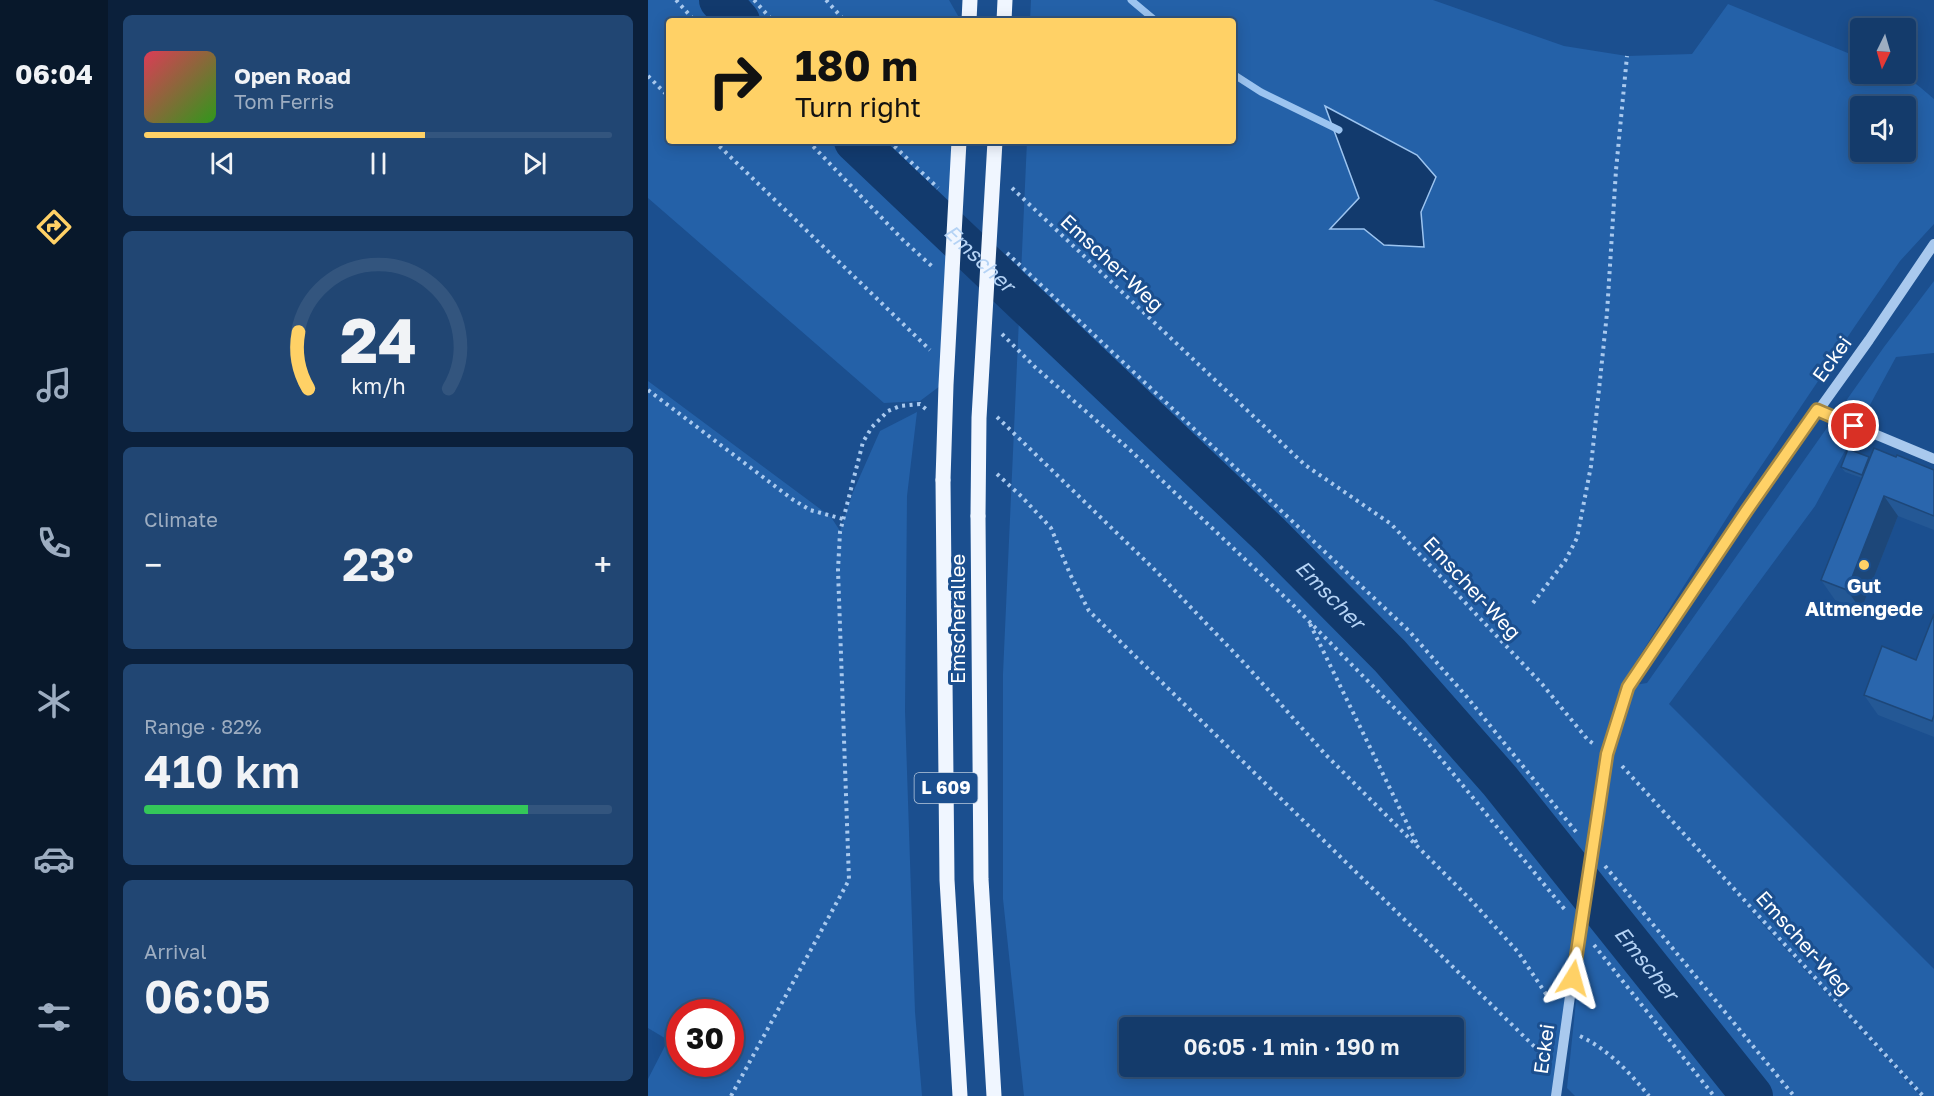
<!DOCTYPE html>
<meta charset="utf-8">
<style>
body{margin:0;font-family:"Golos Text",sans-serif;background:#214673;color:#f1f3f6;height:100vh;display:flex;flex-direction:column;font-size:22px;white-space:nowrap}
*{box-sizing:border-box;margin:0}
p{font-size:20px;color:#9dadc1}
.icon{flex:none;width:33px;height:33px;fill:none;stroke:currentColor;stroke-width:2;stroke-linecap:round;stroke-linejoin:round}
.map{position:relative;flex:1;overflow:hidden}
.panel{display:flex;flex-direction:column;gap:15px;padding:15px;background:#0b203b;width:540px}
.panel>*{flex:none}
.top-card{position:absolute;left:18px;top:18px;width:570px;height:126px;border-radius:6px;box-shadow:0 3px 15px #0003,0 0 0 2px #33557e;background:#ffd166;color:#111;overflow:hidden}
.needle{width:39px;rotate:185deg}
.tools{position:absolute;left:1202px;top:18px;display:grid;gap:12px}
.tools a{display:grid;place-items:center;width:66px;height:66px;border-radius:6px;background:#143b6b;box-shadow:0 3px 15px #0003,0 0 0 2px #33557e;font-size:30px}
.speed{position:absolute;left:18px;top:999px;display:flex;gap:12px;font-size:30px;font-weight:700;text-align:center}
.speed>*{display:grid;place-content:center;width:78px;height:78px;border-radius:50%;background:#143b6b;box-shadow:0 3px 15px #0003,0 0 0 2px #33557e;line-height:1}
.speed .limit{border:9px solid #d22;background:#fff;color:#111}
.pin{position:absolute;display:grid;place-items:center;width:51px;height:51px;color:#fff;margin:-26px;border:3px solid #fff;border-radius:50%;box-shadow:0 2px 6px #0007}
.me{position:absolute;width:66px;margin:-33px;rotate:8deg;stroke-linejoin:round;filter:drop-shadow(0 0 4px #0008)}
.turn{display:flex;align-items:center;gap:21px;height:126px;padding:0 30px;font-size:27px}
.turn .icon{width:78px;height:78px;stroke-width:2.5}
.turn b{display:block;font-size:42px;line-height:51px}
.big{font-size:45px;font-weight:600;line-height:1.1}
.panel .tile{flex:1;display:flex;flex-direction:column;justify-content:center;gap:9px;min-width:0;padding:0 21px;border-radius:9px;background:#214673}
.panel .dial{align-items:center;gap:0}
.dial svg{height:156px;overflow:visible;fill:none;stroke:#33557e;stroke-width:7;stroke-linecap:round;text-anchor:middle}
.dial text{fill:#f1f3f6;stroke:none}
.song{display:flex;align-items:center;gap:18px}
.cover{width:72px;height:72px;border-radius:9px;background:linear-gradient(135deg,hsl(350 70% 55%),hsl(110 70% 35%))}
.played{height:6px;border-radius:3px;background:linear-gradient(90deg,#ffd166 60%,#33557e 60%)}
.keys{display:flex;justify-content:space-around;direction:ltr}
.heat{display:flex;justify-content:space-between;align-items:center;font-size:33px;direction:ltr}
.charge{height:9px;border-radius:4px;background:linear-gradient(90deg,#34c759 82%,#33557e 0)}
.trip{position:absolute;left:471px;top:1017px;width:345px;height:60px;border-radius:6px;background:#143b6b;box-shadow:0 3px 15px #0003,0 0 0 2px #33557e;font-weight:600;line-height:60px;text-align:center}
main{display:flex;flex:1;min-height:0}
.tab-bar{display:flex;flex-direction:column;width:108px;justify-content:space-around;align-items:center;background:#08182b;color:#9dadc1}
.tab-bar .icon{width:42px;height:42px}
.tab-bar .active{color:#ffd166}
.tab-bar b{font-size:27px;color:#f1f3f6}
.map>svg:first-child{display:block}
</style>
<main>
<nav class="tab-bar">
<b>06:04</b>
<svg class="icon active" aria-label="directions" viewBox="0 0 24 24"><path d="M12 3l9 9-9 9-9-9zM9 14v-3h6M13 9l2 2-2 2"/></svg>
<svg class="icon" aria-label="music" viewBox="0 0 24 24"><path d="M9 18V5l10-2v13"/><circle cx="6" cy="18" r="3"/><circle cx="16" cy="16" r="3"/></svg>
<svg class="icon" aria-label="phone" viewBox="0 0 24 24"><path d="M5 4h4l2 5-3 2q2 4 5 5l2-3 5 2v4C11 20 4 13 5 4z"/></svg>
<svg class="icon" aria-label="climate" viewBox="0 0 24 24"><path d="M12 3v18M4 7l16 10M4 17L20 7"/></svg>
<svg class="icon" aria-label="car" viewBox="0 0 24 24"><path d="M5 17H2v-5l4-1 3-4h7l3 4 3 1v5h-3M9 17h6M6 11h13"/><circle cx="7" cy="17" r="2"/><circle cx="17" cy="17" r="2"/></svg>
<svg class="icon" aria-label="filters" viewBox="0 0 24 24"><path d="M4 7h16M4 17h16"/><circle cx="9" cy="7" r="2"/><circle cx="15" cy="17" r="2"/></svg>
</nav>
<section class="panel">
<div class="tile">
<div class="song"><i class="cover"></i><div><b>Open Road</b><p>Tom Ferris</p></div></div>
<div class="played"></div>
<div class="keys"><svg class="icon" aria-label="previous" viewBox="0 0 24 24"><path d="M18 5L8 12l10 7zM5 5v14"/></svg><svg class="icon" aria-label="pause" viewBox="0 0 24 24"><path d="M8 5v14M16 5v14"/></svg><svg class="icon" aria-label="next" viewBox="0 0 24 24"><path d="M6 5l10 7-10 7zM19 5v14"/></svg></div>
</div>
<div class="tile dial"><svg viewBox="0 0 100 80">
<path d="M14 69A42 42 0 1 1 86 69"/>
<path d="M14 69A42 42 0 0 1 9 40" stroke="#ffd166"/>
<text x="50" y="56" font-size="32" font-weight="700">24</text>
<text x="50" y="72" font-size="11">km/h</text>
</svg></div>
<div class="tile"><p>Climate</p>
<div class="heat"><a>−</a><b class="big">23°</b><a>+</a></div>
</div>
<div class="tile"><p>Range · 82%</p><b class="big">410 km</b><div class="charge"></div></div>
<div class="tile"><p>Arrival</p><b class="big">06:05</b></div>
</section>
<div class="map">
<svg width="1286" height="1096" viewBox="0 0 1286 1096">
<rect width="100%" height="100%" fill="#1b4f8f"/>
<path fill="#2461a8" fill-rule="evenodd" d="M0 0H301L313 21H21V141H306L292 386 272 401 236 403 0 198Z
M383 0H785L916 46 979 56 1044 54 1080 4 1212 58V74C1253 74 1255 71 1286 99V224L1252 261 1207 326 1087 505 984 668 980 686 999 683 1236 347 1286 281V353L1248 357 1167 506 1021 704 1286 969V1096H1275L1110 918 1048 846 1110 919 1273 1096H927L919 1088 954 751 908 1096H376L355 899V674L379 141H585V21H382ZM1212 106H1257V152H1212ZM711 198 773 212 775 247 736 245 716 229 683 228ZM482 1028H806V1066H482Z
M0 381 183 517 192 531 205 492 232 431 269 412 259 496 257 711 267 1012 274 1096H0V1079L20 1040 0 1028ZM32 1012H82V1064H32Z"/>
<path fill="#123a6d" stroke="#9cc4f0" stroke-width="1.5" d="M677 106 769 155 788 177 773 212 776 247 736 245 716 229H682L711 198Z"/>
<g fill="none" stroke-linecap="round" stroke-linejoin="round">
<path stroke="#9cc4f0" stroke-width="7" d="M483 0 508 21
M585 74 613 92 691 130"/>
<g stroke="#123a6d" stroke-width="42">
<path d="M72 0 91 21"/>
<path id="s1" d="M207 141 622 535 742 656 852 781 1104 1096"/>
</g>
<path stroke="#a9c9ee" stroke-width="4" stroke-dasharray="3 4.5" stroke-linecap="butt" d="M28 0 47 21
M106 0 125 21
M178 0 197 21
M0 76 21 97
M66 141 282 350
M160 141 256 241 286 268
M241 141 290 188
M364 188 657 465 743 524 894 684 940 740 947 745
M359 253 761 631 819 697 929 833
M354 334 387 367 482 450 645 605 775 737 918 911
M0 390 144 499 162 510 195 519
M349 417 508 571 598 665 677 754 822 899 870 952 904 1003
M349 474 374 497 403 528 422 574 441 611 897 1057
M885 603 917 561 929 538 943 466 959 313 968 170 979 56
M662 624 770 846
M974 766 1275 1096
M957 866 1146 1096
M946 945 1066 1096
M932 1036C961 1050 981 1072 1001 1096
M83 1096 201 880 190 570 192 532 215 442 224 427 240 411 252 406 272 404 279 410"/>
<path stroke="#a9c9ee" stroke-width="10" d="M1169 410 1286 459
M953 787 959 754 980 687 1099 510 1221 340 1286 244
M908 1096 931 932"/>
<path stroke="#f0f6ff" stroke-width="15" d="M321 21 322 0
M356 21 357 0
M295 480 299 880 312 1096
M330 516 333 879 346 1096"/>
<path stroke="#a9c9ee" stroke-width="10" d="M931 932 953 787"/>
<path stroke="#f0f6ff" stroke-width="15" d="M295 480 298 385 311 141
M330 516 331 418 347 141"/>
</g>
<path fill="#245895" d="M1248 457 1286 470V530L1250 516 1213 610 1187 600 1173 580 1214 478 1197 472 1193 467 1222 458Z
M1286 614V737L1230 715 1216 695 1268 660Z"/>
<path fill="#1d4779" d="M1236 496 1250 516 1213 610 1199 590Z"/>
<path fill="#2a66ad" stroke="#1d4779" stroke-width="1.5" d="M1226 448 1248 457 1249 455 1286 470V516L1236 496 1199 590 1173 580Z
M1200 449 1221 457 1214 475 1193 467Z
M1286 614V715L1284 721 1216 695 1234 646 1268 660Z"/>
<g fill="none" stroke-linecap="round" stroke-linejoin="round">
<g stroke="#a68842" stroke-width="15">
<path id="route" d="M925 978 959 754 980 687 1099 510 1169 410 1206 426"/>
</g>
<use href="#route" stroke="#ffd166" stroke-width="10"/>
</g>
<circle fill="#ffd166" stroke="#1b4f8f" stroke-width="2" cx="1216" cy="565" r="6"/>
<g text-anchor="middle" stroke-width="6" stroke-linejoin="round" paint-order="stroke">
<rect fill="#1b4f8f" stroke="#bbcadd" stroke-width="1.5" x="266.5" y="773" width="63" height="30" rx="4.5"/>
<g font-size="18" font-weight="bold" fill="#fff">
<text x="298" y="794">L 609</text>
</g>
<g font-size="20" fill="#fff" stroke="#1b4f8f">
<text transform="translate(464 263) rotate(43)" y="7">Emscher-Weg</text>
<text transform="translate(1184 359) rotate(-54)" y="7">Eckei</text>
<text transform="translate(824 588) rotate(47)" y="7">Emscher-Weg</text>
<text transform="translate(310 619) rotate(-90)" y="7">Emscherallee</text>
<text transform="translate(1156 943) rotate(48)" y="7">Emscher-Weg</text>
<text transform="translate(896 1049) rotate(-82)" y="7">Eckei</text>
</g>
<g font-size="20" font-weight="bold" fill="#fff" stroke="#1b4f8f">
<text x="1216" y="593">Gut<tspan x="1216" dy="23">Altmengede</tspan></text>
</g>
<g font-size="21" font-style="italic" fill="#b5d3f5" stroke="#1b4f8f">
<text dy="7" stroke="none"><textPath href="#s1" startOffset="171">Emscher</textPath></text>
<text dy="7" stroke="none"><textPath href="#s1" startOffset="657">Emscher</textPath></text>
<text dy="7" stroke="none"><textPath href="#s1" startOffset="1143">Emscher</textPath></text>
</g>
</g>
</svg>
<div class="tools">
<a><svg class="needle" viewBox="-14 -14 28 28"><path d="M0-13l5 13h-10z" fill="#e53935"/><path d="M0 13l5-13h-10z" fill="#9dadc1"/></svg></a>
<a><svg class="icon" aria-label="sound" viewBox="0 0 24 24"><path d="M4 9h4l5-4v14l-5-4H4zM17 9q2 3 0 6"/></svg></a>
</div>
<div class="speed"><div class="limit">30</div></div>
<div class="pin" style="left:1206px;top:426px;background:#d93025"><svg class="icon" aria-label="arrive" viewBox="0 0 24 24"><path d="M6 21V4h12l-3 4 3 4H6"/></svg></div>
<svg class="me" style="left:925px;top:978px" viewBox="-20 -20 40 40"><path d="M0-17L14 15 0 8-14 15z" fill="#ffd166" stroke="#fff" stroke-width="4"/></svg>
<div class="trip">06:05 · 1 min · 190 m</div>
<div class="top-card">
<div class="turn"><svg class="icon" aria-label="right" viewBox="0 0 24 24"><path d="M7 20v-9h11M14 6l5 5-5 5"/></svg><div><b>180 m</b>Turn right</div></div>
</div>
</div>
</main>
